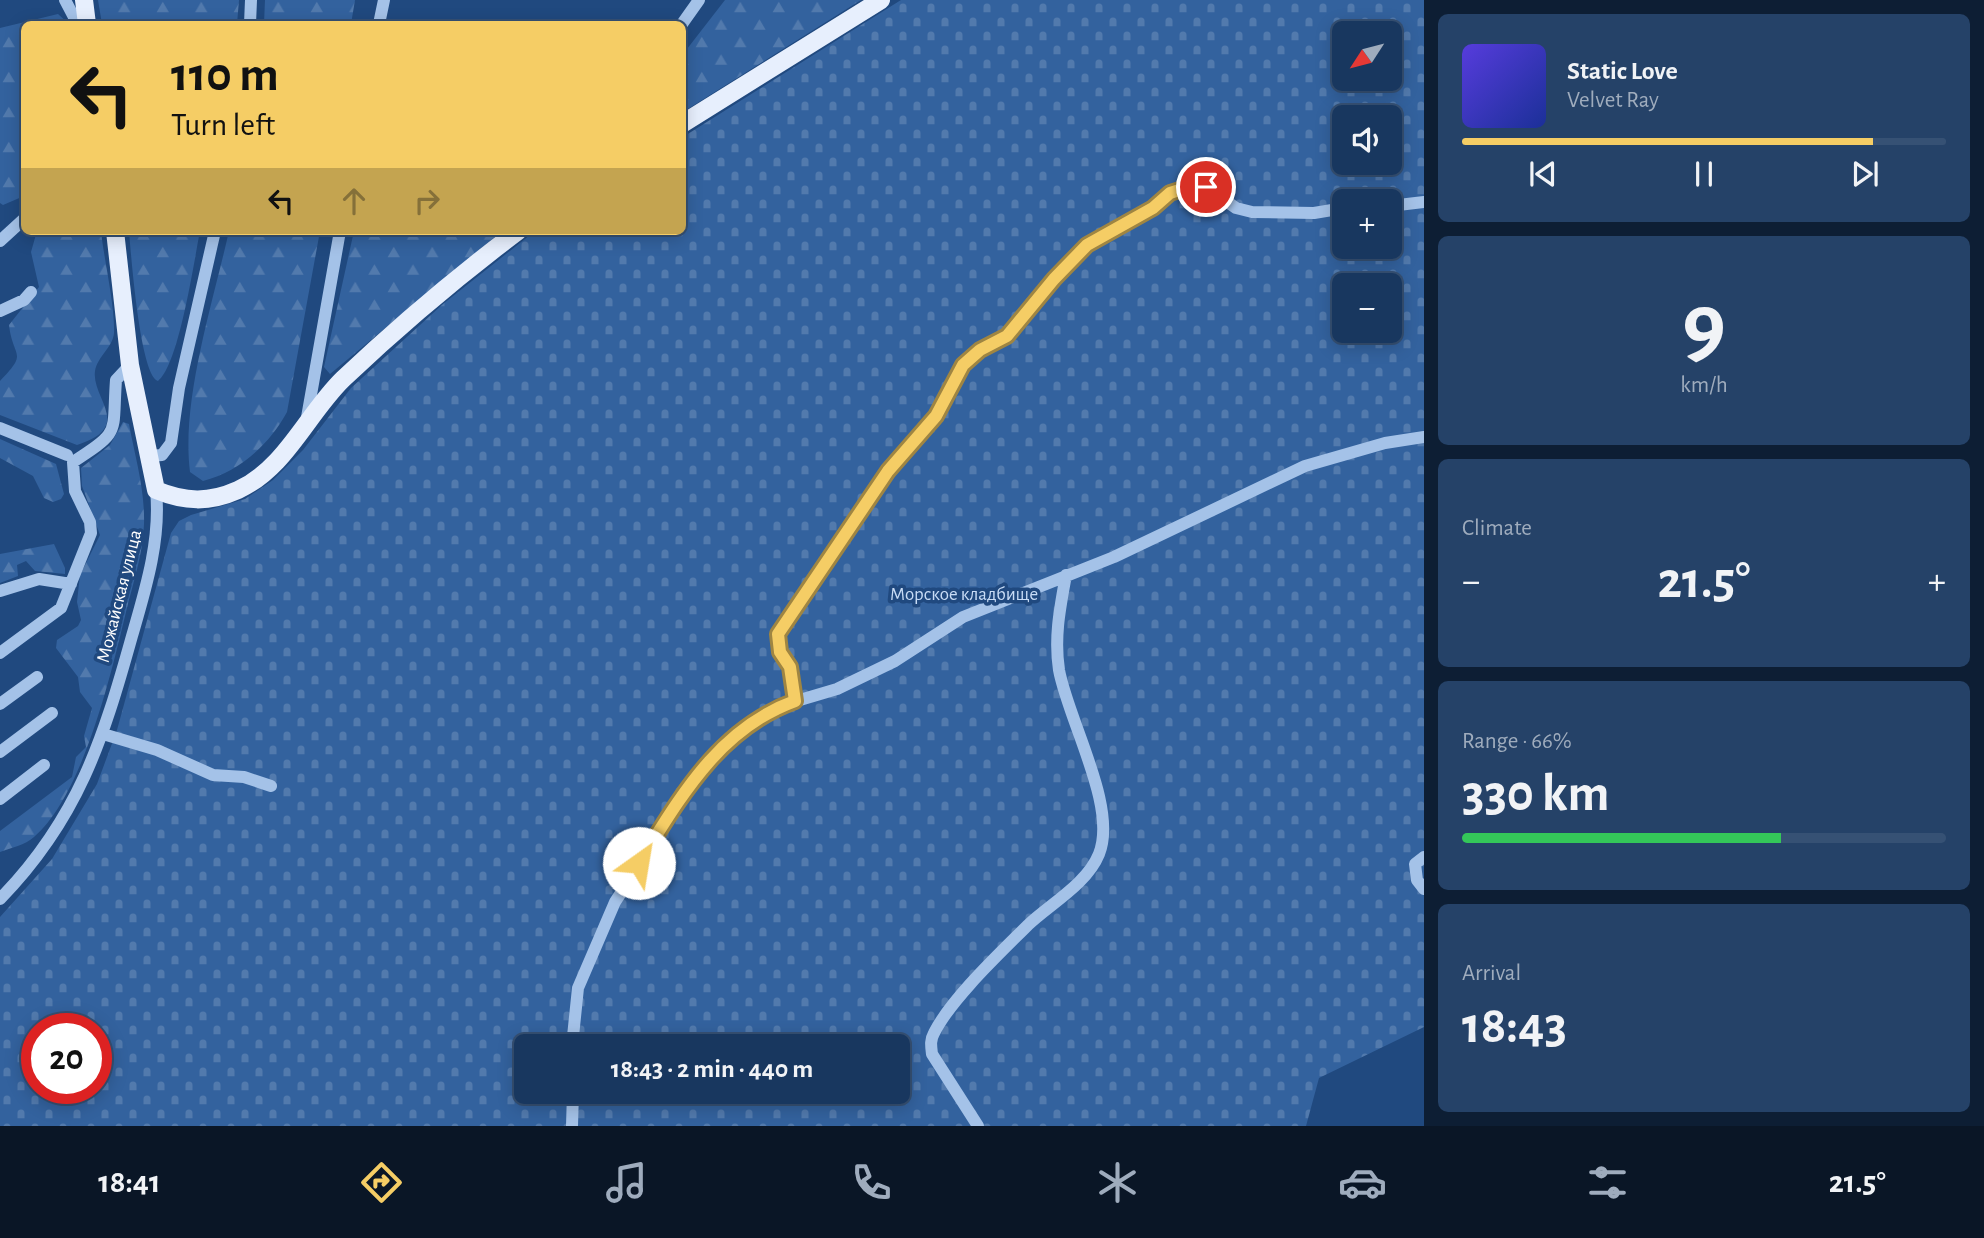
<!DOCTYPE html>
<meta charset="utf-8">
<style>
body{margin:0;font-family:"Alegreya Sans",sans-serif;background:#254268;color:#f1f3f6;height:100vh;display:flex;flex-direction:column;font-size:26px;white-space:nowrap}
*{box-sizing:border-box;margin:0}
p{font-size:23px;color:#9facbd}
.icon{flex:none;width:38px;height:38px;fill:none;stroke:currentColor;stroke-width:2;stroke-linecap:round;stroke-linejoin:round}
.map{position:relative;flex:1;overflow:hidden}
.side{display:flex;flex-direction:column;gap:14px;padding:14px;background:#0d1e34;width:560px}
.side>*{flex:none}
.top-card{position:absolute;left:21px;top:21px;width:665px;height:214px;border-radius:10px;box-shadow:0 4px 18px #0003,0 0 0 2px #365174;background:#f5cd65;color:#111;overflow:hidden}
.needle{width:46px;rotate:234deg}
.buttons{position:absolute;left:1332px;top:21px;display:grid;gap:14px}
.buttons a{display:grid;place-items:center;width:70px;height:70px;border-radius:10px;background:#18375f;box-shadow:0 4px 18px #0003,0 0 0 2px #365174;font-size:35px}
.speed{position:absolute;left:21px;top:1013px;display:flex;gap:14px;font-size:35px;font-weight:700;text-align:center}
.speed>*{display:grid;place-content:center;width:91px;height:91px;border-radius:50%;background:#18375f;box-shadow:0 4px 18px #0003,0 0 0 2px #365174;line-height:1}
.speed .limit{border:10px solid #d22;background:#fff;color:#111}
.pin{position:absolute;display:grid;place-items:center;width:60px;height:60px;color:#fff;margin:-30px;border:4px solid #fff;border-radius:50%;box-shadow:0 2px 7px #0007}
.me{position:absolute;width:77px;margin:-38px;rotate:32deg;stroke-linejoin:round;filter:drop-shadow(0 0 5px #0008)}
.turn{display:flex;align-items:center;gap:24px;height:147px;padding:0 35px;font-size:32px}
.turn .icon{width:91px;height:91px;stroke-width:2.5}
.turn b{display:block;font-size:49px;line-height:60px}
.lanes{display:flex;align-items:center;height:66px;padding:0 35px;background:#0003;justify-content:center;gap:35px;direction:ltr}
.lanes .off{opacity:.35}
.big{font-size:52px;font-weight:600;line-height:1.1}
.side .card{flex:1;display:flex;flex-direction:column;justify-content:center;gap:10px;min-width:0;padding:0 24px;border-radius:10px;background:#254268}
.side .dial{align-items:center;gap:0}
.dial b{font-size:91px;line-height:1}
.song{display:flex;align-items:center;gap:21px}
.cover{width:84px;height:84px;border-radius:10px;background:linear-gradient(135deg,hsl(250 70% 55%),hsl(230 70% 35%))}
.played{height:7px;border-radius:4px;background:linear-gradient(90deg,#f5cd65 85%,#365174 85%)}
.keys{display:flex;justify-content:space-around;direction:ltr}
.heat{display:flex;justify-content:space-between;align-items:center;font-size:38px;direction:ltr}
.charge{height:10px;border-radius:5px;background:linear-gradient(90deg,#34c759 66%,#365174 0)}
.trip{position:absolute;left:514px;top:1034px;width:396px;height:70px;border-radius:10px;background:#18375f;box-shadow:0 4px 18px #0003,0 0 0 2px #365174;font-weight:600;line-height:70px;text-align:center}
.menu{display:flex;height:112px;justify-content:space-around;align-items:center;background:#0a1626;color:#9facbd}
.menu .icon{width:49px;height:49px}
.menu .current{color:#f5cd65}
.menu b{font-size:32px;color:#f1f3f6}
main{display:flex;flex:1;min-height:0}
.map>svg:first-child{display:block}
</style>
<main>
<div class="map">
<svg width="1424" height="1126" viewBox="0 0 1424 1126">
<defs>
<pattern id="forest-firs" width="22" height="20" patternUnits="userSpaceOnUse" patternTransform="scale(1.75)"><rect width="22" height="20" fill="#33629e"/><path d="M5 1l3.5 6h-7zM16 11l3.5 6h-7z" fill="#527aad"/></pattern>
<pattern id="cemetery-stones" width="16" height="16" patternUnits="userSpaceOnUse" patternTransform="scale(1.75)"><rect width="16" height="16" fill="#33629e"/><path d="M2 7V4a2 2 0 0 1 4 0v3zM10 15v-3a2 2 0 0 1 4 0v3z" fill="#527aad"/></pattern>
</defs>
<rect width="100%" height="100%" fill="#20497f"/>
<path fill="url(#forest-firs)" d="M98 0H239L237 24H102Z
M265 0H355L351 24H264Z
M725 0H861L683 112V62L687 49Z
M58 14 69 24H24V196L3 205 0 203V28Z
M37 231H101C104 260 115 305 114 333 113 347 97 357 95 371 91 398 135 427 77 445L0 415V381C29 351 13 359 9 325L39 287 31 252Z
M129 231H200C194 261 179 365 158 381 140 375 131 254 129 231Z
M229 231H320L287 412C269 445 239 472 203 481L190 472C181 400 213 303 229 231Z
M354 231H502L330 374 324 367Z
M123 422 129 424C135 457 145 489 144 524 143 554 133 583 126 612 111 674 83 795 34 837 25 845 11 848 0 852V831L72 777 76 757 86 747 84 736 92 708 80 692 78 677 56 648 57 640 78 626 81 620 77 602 80 575 100 535 82 486 81 468 110 445Z
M0 439 56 464 64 494 61 499 53 502 44 498 33 476 0 458Z
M54 544 65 568V574L35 571 26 561 17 565 18 576 0 583V554Z"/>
<path fill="url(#cemetery-stones)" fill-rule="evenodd" d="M901 0H1424V1027L1319 1078 1306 1126H0V917L52 859 97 784 117 730 171 533 179 521 191 515 245 499 273 480 303 450 351 388 443 304 535 231H682L683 137ZM1344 33H1390V79H1344ZM1344 117H1390V163H1344ZM1344 201H1390V247H1344ZM1344 285H1390V331H1344ZM37 1029H96V1088H37ZM527 1046H898V1092H527Z"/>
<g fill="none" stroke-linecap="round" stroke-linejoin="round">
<path stroke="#a4c2e8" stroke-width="12" d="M65 0 76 21 87 23
M250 24 251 0
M379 24 384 0
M682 24 699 0
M1390 206 1424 202
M0 241 24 219
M0 311 24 300 31 292
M306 423 340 231
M0 428 67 455
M149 456 162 455 171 443 179 388 215 231
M0 591 39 579 71 584
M0 653 61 608 91 533 90 522 75 491 73 462C122 430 112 435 116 380L130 365
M795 701 790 667 780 651 778 634 788 619 812 588 888 471 936 416 963 365 980 350 1007 336 1053 279 1087 245 1153 207 1170 193 1192 186 1206 187 1236 208 1252 212 1314 213 1344 208
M0 704 37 677
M103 734 157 750 213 775 244 777 271 786
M0 752 52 713
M0 799 44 765
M1424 857 1415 864 1417 880 1424 889
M0 899C78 819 103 740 132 636 146 588 161 539 156 490
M572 1046 578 988 615 902 704 765 723 744 756 720 783 705 837 689 895 661 963 617 1114 557 1305 466 1385 443 1424 437
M572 1126 573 1092
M978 1126 932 1054C931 1046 930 1040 934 1033 951 999 1000 953 1028 925 1050 904 1087 884 1099 854 1118 807 1068 720 1059 670 1054 637 1060 608 1066 575"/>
<path stroke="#e7effd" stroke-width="18" d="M84 0 87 24
M682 124 881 0
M115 231 130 365 156 490C185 502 209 503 238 490 286 468 307 414 343 379 399 326 457 277 518 231"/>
</g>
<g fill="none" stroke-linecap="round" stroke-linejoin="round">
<g stroke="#9f8542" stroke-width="18">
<path id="route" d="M639 863C680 798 718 729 795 701L790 667 780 652 778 634 888 471 936 416 963 365 980 350 1007 336 1054 279 1087 245 1153 208 1170 193 1192 186 1206 187"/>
</g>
<use href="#route" stroke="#f5cd65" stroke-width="12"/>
</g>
<g text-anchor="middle" stroke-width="7" stroke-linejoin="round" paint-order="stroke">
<g font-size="19" fill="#c8dcf6" stroke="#20497f">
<text x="964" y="600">Морское кладбище</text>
</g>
<g font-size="19" fill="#fff" stroke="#20497f">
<text transform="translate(118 596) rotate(-76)" y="7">Можайская улица</text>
</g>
</g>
</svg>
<div class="buttons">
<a><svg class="needle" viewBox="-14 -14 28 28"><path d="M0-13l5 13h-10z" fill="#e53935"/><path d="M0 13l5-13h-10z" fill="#9facbd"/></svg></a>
<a><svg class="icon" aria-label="sound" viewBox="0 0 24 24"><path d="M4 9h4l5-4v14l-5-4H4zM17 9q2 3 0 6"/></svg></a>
<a>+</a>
<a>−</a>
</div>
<div class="speed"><div class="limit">20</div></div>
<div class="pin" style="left:1206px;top:187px;background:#d93025"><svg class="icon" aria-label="arrive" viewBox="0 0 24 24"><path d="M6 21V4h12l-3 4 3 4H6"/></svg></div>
<svg class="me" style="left:639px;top:863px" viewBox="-20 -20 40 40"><circle r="19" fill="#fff"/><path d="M0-13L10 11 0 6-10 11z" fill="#f5cd65"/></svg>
<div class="trip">18:43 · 2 min · 440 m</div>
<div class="top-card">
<div class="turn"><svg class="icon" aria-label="left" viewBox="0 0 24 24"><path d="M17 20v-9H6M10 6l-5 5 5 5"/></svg><div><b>110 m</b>Turn left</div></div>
<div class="lanes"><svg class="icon" aria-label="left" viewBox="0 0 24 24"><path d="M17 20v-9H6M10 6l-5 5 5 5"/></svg><svg class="icon off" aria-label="ahead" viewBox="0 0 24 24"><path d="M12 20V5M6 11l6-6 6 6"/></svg><svg class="icon off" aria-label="right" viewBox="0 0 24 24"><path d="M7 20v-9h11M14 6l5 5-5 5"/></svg></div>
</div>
</div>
<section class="side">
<div class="card">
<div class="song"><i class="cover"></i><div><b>Static Love</b><p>Velvet Ray</p></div></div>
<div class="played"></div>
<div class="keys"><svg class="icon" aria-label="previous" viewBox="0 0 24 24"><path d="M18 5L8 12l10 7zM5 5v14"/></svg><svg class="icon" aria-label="pause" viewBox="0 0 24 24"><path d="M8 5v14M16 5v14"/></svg><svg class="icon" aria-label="next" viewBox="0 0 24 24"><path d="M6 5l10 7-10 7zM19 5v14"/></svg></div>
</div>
<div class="card dial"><b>9</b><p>km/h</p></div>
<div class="card"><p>Climate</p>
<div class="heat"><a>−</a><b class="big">21.5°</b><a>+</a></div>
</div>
<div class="card"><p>Range · 66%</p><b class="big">330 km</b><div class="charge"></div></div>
<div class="card"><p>Arrival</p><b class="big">18:43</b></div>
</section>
</main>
<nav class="menu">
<b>18:41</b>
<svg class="icon current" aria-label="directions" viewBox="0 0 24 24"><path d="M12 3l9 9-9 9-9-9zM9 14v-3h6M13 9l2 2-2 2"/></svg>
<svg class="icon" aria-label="music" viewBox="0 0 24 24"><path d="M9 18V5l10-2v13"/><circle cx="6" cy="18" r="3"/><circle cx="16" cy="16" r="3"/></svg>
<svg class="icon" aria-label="phone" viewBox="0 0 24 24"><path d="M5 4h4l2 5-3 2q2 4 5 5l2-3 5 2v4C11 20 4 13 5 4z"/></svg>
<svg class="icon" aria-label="climate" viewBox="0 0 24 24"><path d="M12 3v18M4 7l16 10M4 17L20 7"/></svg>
<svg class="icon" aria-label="car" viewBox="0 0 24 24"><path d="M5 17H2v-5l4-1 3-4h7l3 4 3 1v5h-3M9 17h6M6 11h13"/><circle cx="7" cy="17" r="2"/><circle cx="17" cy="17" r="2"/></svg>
<svg class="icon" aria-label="filters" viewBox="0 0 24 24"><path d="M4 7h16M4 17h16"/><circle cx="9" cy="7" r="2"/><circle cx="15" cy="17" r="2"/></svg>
<b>21.5°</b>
</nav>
